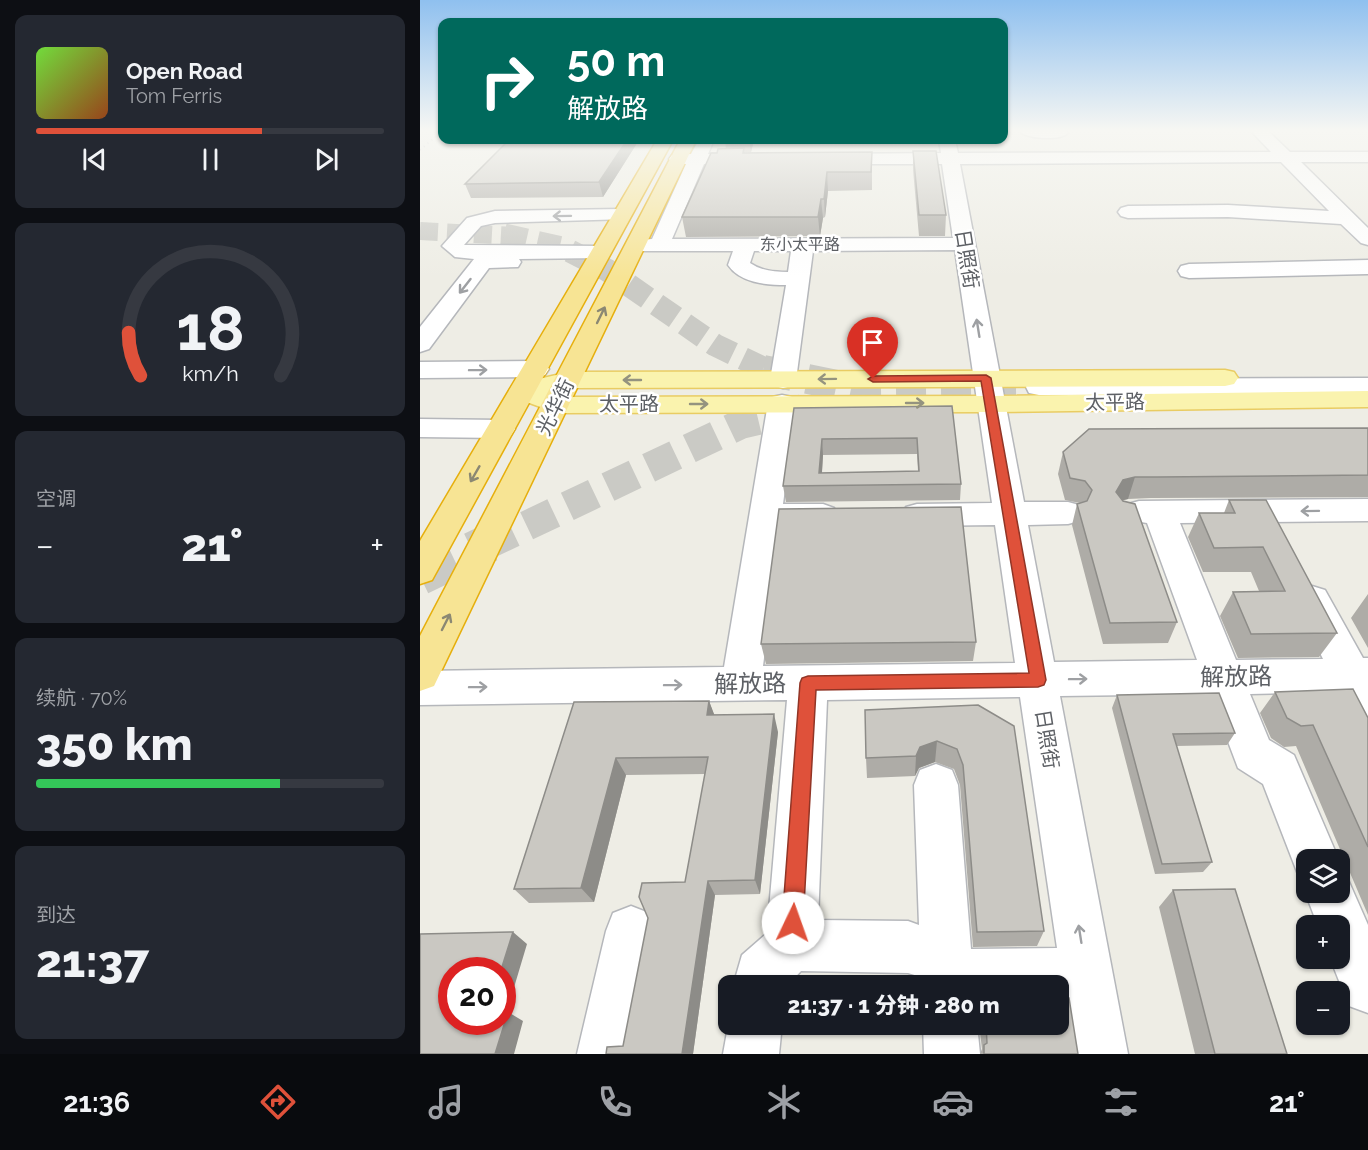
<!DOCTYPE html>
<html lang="zh">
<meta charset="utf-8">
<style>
body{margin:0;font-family:Raleway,"Noto Sans SC",sans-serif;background:#242831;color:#f1f3f6;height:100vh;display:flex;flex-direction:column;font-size:22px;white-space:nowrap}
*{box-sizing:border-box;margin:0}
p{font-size:20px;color:#9ea1a6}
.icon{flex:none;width:33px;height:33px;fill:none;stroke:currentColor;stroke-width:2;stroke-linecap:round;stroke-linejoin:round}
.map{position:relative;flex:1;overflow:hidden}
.panel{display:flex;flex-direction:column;gap:15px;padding:15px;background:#0d0f14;width:420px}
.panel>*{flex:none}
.banner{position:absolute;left:18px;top:18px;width:570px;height:126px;border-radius:12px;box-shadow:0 2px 4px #0004;background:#00695c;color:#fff;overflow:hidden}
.controls{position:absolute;left:876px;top:849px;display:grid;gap:12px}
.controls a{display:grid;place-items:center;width:54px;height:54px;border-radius:12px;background:#171b24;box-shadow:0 2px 4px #0004;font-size:30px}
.speed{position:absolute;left:18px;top:957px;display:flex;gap:12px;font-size:30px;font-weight:700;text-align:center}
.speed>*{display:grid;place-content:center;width:78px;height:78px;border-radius:50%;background:#171b24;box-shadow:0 2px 4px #0004;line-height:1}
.speed .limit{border:9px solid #d22;background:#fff;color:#111}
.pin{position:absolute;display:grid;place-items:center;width:51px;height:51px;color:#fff;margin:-62px -26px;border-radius:50% 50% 50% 0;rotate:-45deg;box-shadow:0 0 6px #0007}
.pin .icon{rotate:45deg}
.me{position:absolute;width:66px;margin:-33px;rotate:3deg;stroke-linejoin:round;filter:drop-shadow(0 0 4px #0008)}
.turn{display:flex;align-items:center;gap:21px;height:126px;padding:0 30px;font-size:27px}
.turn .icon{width:78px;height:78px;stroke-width:2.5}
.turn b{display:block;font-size:42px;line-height:51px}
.big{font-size:45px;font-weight:800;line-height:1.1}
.panel .tile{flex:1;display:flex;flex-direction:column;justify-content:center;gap:9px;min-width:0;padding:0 21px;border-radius:12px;background:#242831}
.panel .dial{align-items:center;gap:0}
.dial svg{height:156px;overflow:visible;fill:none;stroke:#363941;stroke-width:7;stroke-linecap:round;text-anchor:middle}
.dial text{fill:#f1f3f6;stroke:none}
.song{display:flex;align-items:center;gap:18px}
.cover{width:72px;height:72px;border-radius:9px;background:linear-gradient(135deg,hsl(100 70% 55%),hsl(20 70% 35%))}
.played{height:6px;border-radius:3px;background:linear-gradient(90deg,#df513a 65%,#363941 65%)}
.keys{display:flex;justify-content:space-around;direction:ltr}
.heat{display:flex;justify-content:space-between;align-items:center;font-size:33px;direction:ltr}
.charge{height:9px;border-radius:4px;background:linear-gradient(90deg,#34c759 70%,#363941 0)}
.trip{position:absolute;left:298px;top:975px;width:351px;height:60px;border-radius:12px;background:#171b24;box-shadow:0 2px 4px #0004;font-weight:800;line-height:60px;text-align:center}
.tab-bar{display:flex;height:96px;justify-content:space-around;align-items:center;background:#090b0e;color:#9ea1a6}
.tab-bar .icon{width:42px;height:42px}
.tab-bar .selected{color:#df513a}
.tab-bar b{font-size:27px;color:#f1f3f6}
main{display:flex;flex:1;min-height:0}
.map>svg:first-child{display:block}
</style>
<main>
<section class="panel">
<div class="tile">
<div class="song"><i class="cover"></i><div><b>Open Road</b><p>Tom Ferris</p></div></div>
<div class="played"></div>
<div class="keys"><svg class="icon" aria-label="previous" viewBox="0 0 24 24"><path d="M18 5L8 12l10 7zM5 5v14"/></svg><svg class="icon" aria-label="pause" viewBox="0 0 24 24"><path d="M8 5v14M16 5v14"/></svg><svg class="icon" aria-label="next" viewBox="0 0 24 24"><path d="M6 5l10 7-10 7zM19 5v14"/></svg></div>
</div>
<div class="tile dial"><svg viewBox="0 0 100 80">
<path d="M14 69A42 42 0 1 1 86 69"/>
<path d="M14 69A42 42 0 0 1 8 47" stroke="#df513a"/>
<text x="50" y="56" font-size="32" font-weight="700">18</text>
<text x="50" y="72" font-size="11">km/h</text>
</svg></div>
<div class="tile"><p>空调</p>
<div class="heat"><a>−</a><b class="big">21°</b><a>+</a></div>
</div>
<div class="tile"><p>续航 · 70%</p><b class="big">350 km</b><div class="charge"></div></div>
<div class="tile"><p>到达</p><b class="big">21:37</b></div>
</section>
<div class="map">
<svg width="948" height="1054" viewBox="0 0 948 1054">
<rect width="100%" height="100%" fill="#eeede5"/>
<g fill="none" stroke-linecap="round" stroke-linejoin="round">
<path stroke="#cacac5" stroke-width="18" stroke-dasharray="18 9" stroke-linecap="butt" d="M0 231 93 236"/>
<path stroke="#cacac5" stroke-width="23" stroke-dasharray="23 11" stroke-linecap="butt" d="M84 235 146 249 187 270 295 345 349 371"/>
<path stroke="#cacac5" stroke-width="30" stroke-dasharray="30 15" stroke-linecap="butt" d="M343 370 442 390 619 387
M66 545 321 424 388 408"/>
<path stroke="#cacac5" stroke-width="38" stroke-dasharray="38 20" stroke-linecap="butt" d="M0 576 69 543"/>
<g stroke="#b5b7bb" stroke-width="3">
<path id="minor" d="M599 131H646L648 133C640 141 607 139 599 131Z
M831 131H848L870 152H948V162H881L948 228V245L941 243 921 224 808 217 708 218 701 216 698 212 701 208 708 206 808 205 909 211 861 162 540 164 604 502H648L659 505 664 513 659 521 648 524 608 525 634 662 777 660 727 523 708 520 703 512 708 504 719 501 948 499V521L760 523 816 660 903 659 874 600 879 590 892 586 905 590 943 658H948V725L934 720 920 692 830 694 849 740 874 755 919 860H886V880L879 877 843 784 818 768 790 694 640 696 708 1054H652L644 1000H639V986H502L501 977 488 973 381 971 367 986H313L322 955 347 933 367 700 0 705V671L304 667 348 403 352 397 362 395 372 397 376 403 363 504H403L414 508 419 516 414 524 403 528H360L343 666 595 663 575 525 497 526 486 523 481 515 486 507 497 504 572 503 535 250 393 251 376 380 372 386 363 388 354 386 350 380 366 285C346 285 320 283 308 265L313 251H216L209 249 206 245 209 241 232 239 266 164 252 163 249 159 252 155 271 154 279 140H291L293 142 288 154H331L337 155 340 159 337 163 331 164H284L252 239 533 238 522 164H407L401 163 398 159 401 155 407 154 521 153 519 140H535L538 153 851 152ZM334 251H371L368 272C354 272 342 271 330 263ZM600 697 637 948 551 949 538 785 532 770 516 764 500 770 494 785 499 925 488 921 398 920 407 700Z
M201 209 208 211 211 215 208 219 75 223 61 226 44 245 180 246 187 248 191 252 187 256 180 258 99 259 101 262 98 267 69 268 9 349 0 352V327L54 259 35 257 22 246 47 218 75 211Z
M948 260V274L769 278 761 276 758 271 761 266 769 264Z
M116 361 125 363 129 369 125 375 116 377 0 378V362Z
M948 378V394L619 395 609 393 606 387 609 381 619 379Z
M0 419 81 420 91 423 95 429 91 435 81 438 0 437Z
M920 872 926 875 948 925V1013L929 1006 910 958H920V926H898L885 892 886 887V892H920Z
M211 906 229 913 236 931 213 1054H157L186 931 193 913Z
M309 1021V1024H362L359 1054H303Z
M503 1024H557L560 1054H504Z"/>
</g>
<g stroke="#e9cc63" stroke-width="3">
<path id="major" d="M805 370 814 372 818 378 814 384 805 386 149 388 131 393 141 397 570 396 948 391V407L570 412 137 413 93 397 89 391 93 385 149 372Z"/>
</g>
<g stroke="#e6af0d" stroke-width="3">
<path id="highway" d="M237 140H253L12 580 0 584V541Z
M260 140H276L14 686 0 691V636Z"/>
</g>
<use href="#minor" fill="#fff" fill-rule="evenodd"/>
<use href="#major" fill="#faf3ae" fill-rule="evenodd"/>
<use href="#highway" fill="#f7e494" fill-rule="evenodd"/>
<path stroke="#b5b6b6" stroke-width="2" stroke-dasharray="1 4" stroke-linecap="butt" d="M0 150 22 131"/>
</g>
<path fill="#aeaca7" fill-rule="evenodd" d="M219 140 183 197 51 198 45 184Z
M305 140H334L331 152H325V153L452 152V190L408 191 405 217 403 218 400 236 266 237 262 217 297 153 306 149Z
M493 151 526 215 525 236H499L493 170Z
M532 406 541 484 540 500 366 502 363 486 374 408ZM497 454 498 471 402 473 403 455Z
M948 428V497L731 498 708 499 703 500 757 622 748 643 683 644 652 525 657 504 660 503 645 500 638 474 643 452Z
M809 500 917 633 899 657 818 658 800 616 813 592 839 591 831 572H783L768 537 779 513H804Z
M948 594V648L931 618Z
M556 642 553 661 346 664 341 644Z
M855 692 948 718V915L876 746 864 747 851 738 840 713Z
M697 695 815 733 807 745 756 746 792 862 783 872 735 874 692 708Z
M289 701 294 715 358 732 340 894 295 895 273 1054H186L203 1046 265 882 285 774 206 775 174 902 109 903 94 889 154 702Z
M558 705 624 931 617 946 553 947 540 785 534 769 515 762 499 768 495 776 447 778 446 758Z
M753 890 867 1054H775L739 907Z
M559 1024H639L658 1054H560L562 1049Z"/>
<path fill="#8d8c88" d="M207 140H219L183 197 179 182Z
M329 140H334L331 152Z
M407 172 408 191 405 217 404 199Z
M401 199 403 218 400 236 398 217Z
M402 439 403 455 401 486 399 473Z
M715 477 708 499 696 502V492L703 480Z
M289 701 296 719 287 715Z
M354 714 358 732 340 894 335 880Z
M517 741 515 762 499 768 495 776 496 756 500 747Z
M196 758 206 775 174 902 161 888Z
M288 881 295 895 273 1054H262Z
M93 932 107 944 84 1021 82 1020V970H81Z
M88 1012 103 1021 94 1054H75Z"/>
<path fill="#cac8c2" stroke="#8d8c88" stroke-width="1.5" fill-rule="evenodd" d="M89 140H207L179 182 45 184Z
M324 148 323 153 452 152 451 172H407L404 199H401L398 217H262L291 153H297L298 149Z
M493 151H516L526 215H499Z
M532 406 541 484 363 486 374 408ZM497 438 499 471 399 473 402 439Z
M948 428V475L738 477H715L703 480 696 492 703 501 715 504 757 622 690 623 657 504 667 501 672 490 665 481 650 478 643 452 669 429Z
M809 500H846L917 633 831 634 813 592 865 591 843 547 794 548 779 513H815Z
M541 507 556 642 341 644 359 509Z
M933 689 948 718V847L893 725 881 726 867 718 855 692Z
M799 693 815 733 753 734 792 862 742 864 697 695Z
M289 701 287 715 354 714 335 880 288 881 262 1054H186L187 1047 203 1046 228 918 219 897 222 883 265 882 288 757 196 758 161 888 94 889 154 702Z
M558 705 594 726 624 931 557 932 543 765 537 749 517 741 500 747 496 756 446 758 445 710Z
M815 889 867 1054H795L753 890Z
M93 932 81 970H32V1022H82V1012H88L75 1054H0V934Z
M639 998H649L658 1054H564V1045L567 1043 566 1024H639Z"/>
<defs><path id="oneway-shaft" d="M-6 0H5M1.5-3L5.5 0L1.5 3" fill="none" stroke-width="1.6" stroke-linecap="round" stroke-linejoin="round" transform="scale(1.5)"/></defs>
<g stroke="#9ea0a3">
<use href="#oneway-shaft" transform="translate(142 216) rotate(179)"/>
<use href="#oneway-shaft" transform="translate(45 286) rotate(128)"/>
<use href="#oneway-shaft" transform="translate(558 328) rotate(-99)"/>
<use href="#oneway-shaft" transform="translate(58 370) rotate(-1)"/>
<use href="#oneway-shaft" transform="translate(890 511) rotate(179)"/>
<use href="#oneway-shaft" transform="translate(658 679) rotate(-1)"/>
<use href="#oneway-shaft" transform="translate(253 685) rotate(-1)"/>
<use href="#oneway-shaft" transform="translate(58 687) rotate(-1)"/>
<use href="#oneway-shaft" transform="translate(660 934) rotate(-99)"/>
</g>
<g stroke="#8b8873">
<use href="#oneway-shaft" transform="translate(181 315) rotate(-64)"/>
<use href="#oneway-shaft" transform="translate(55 474) rotate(120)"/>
<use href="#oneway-shaft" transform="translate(26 622) rotate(-63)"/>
</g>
<g stroke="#94937f">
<use href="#oneway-shaft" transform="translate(407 379) rotate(179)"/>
<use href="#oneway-shaft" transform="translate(212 380) rotate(180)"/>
<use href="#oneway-shaft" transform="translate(495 403)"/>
<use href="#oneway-shaft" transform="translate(279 404)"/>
</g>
<linearGradient id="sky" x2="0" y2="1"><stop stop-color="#8fc0ef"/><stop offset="0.47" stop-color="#f7f7f3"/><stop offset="1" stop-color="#f7f7f3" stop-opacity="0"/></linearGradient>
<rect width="948" height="278" fill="url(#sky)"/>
<path fill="#df513a" stroke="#913526" stroke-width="1.5" d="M566 375 571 378 626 680 624 685 618 687 396 690 383 923 380 931 373 934 365 931 362 923 380 683 382 678 388 676 609 673 561 381 453 382 448 379 453 376Z"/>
<g text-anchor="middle" stroke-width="5" stroke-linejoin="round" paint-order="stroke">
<g font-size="16" fill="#5d6065" stroke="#fff">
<text x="380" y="250">东小太平路</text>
</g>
<g font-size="20" fill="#5d6065" stroke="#fff">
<text transform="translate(547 259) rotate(81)" y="7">日照街</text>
<text transform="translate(695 402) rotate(-1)" y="7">太平路</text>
<text x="209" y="411">太平路</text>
<text transform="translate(135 407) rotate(-64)" y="7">光华街</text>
<text transform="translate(627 739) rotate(81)" y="7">日照街</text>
</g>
<g font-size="24" fill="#5d6065" stroke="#fff">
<text transform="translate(816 677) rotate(-1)" y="8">解放路</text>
<text transform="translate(330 684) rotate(-1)" y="8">解放路</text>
</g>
</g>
</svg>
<div class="controls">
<a><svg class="icon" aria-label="layers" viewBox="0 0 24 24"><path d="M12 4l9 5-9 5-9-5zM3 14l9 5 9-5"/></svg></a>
<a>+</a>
<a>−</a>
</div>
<div class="speed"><div class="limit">20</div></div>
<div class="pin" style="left:453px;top:379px;background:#d93025"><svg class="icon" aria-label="arrive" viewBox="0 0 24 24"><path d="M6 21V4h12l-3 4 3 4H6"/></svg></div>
<svg class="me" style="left:373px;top:923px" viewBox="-20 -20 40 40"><circle r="19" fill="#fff"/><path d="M0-13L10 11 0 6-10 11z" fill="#df513a"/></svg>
<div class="trip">21:37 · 1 分钟 · 280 m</div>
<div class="banner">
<div class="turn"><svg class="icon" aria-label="right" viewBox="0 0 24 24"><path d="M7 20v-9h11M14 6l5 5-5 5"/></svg><div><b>50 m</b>解放路</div></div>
</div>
</div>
</main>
<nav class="tab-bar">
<b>21:36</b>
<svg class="icon selected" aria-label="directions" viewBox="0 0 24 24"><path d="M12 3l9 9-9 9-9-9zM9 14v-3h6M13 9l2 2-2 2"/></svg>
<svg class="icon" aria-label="music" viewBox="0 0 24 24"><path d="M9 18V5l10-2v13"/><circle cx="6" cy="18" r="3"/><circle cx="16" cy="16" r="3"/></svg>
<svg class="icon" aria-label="phone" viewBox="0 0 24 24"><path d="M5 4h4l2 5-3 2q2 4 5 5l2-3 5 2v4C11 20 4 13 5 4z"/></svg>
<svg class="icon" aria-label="climate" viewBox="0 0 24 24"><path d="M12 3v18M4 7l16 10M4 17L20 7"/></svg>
<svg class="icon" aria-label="car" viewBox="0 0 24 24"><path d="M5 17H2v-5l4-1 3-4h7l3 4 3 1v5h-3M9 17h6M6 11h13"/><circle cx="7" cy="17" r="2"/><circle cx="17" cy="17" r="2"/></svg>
<svg class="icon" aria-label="filters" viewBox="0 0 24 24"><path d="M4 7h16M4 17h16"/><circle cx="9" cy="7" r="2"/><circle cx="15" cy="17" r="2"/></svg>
<b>21°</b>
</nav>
